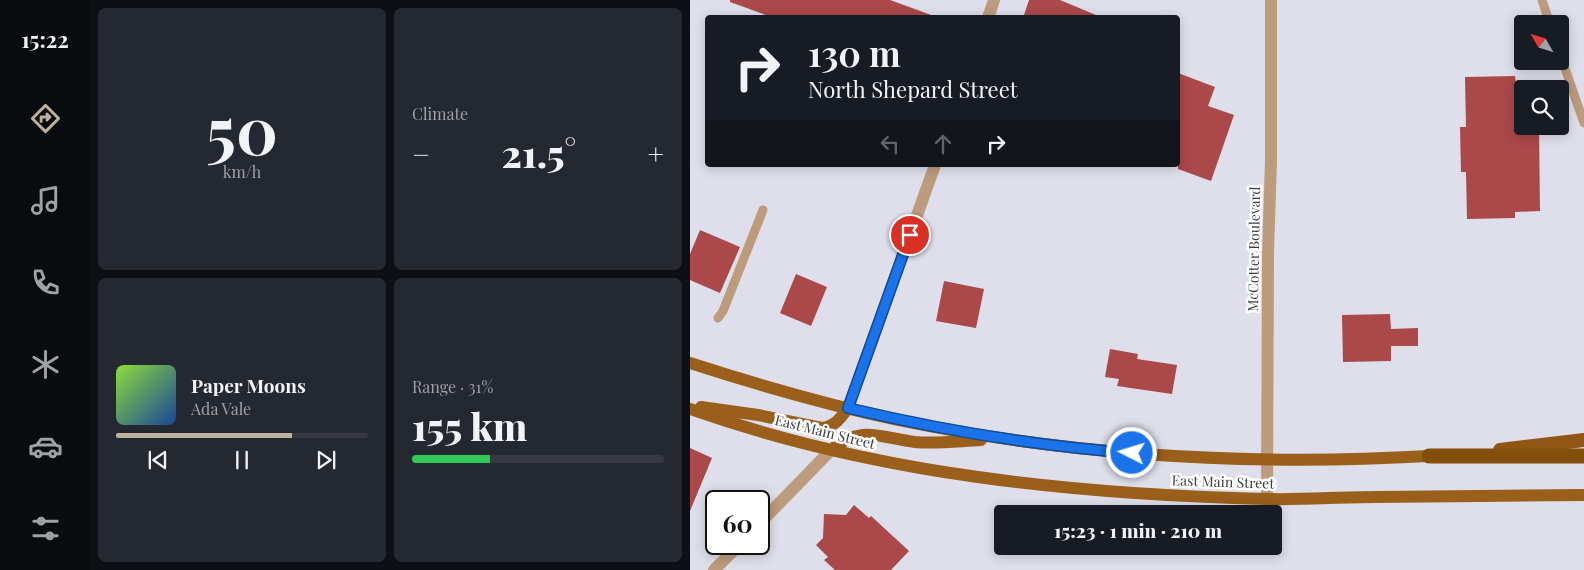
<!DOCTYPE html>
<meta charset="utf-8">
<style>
body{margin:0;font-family:"Playfair Display",serif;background:#242831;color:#f1f3f6;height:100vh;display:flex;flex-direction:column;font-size:19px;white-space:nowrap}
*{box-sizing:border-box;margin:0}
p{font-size:16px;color:#9ea1a6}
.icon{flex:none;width:28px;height:28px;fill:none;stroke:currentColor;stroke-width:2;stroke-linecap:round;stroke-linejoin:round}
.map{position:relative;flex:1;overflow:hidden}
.side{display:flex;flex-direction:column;gap:8px;padding:8px;background:#0d0f14;width:600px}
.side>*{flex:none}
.hud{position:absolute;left:15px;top:15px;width:475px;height:152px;border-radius:5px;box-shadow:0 2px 12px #0003;background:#171b24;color:#f1f3f6;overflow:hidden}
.needle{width:32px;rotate:309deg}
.fabs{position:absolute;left:824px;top:15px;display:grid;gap:10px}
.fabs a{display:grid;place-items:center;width:55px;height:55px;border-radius:5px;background:#171b24;box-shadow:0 2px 12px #0003;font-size:25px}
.speed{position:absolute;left:15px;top:490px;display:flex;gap:10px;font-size:25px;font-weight:700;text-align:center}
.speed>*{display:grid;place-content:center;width:65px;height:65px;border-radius:50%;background:#171b24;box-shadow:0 2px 12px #0003;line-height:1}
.speed .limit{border:2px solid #111;border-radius:8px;background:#fff;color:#111}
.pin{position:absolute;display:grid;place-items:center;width:42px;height:42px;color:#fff;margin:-21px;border:2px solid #fff;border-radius:50%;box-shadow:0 1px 5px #0007}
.me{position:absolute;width:55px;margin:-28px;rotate:275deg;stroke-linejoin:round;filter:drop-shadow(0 0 4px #0008)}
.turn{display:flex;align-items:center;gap:18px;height:105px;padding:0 20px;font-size:22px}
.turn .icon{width:65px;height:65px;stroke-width:2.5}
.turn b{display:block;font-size:35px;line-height:42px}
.lanes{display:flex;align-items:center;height:48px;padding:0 20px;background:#0003;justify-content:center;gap:25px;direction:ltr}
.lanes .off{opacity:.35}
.big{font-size:38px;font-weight:800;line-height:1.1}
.side .tile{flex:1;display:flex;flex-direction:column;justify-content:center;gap:8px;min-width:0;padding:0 18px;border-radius:8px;background:#242831}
.side .dial{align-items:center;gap:0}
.dial b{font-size:65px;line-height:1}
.song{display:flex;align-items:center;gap:15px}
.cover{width:60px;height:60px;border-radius:8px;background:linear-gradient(135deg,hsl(90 70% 55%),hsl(220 70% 35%))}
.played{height:5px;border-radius:2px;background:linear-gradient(90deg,#bcb29e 70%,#363941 70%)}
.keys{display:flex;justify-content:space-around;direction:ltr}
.heat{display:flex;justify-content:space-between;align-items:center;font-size:28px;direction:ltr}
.charge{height:8px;border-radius:4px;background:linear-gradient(90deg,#34c759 31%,#363941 0)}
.side .tiles{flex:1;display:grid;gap:8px;grid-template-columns:repeat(2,1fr)}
.trip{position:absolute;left:304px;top:505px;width:288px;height:50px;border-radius:5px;background:#171b24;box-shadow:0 2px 12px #0003;font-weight:800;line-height:50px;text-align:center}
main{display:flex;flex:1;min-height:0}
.dock{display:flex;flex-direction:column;width:90px;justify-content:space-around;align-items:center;background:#090b0e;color:#9ea1a6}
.dock .icon{width:35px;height:35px}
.dock .active{color:#bcb29e}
.dock b{font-size:22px;color:#f1f3f6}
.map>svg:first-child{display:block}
</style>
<main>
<nav class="dock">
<b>15:22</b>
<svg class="icon active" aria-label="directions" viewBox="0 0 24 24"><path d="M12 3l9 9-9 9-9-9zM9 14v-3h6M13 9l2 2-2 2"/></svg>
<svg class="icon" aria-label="music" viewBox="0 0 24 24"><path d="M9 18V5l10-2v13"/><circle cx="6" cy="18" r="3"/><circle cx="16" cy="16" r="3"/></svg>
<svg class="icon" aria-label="phone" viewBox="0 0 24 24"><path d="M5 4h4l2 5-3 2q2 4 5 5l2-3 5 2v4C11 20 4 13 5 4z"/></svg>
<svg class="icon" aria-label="climate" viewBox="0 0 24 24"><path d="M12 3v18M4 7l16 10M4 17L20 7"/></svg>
<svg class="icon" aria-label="car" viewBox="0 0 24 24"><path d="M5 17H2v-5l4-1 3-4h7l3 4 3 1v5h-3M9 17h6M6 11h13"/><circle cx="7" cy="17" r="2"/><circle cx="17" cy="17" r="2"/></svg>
<svg class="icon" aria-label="filters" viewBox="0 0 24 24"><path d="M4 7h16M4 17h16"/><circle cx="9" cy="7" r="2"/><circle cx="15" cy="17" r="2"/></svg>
</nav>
<section class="side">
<div class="tiles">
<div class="tile dial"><b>50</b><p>km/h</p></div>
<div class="tile"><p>Climate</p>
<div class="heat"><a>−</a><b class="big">21.5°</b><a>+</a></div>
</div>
<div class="tile">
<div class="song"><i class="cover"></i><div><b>Paper Moons</b><p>Ada Vale</p></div></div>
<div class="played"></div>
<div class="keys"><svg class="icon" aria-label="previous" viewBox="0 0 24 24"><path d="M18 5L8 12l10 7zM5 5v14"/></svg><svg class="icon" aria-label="pause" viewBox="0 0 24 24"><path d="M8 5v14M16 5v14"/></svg><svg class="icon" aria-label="next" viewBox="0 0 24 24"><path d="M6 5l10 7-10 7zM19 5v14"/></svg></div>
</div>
<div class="tile"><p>Range · 31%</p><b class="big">155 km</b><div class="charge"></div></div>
</div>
</section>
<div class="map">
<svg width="894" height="570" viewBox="0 0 894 570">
<rect width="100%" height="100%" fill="#dedfea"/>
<path fill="#aa484a" d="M40 0H200L244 16 84 18 40 2Z
M339 0H370L413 18H333Z
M488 73 525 87 518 106 544 115 521 181 488 169Z
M825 76 826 83H832V126H849L850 211 825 212V218L777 219 776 172H771L770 127H776L775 77Z
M10 230 50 247 30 293 0 280V254Z
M106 274 137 287 121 326 90 313Z
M254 281 294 289 286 328 246 321Z
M700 314 701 329 728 328V346H701V361L653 362 652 315Z
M420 349 448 354 447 359 487 365 482 394 427 386 429 379 415 377Z
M0 448 22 458 0 511Z
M164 505 179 518 181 516 219 551 201 570H145L134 560 138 557 126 545 133 538 134 514 156 515Z"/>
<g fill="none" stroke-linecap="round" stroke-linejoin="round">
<path stroke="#bd9b7d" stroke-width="9" d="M852 0 860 24
M870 54 894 123
M28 318 33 311 73 210"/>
<path stroke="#bd9b7d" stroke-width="12" d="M298 18 304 0
M158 408 245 165
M69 524 141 450
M24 570 50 544"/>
<path stroke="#bd9b7d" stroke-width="12" d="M577 499 578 253 581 161V0"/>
<path stroke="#9b5f1c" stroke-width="12" d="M0 363C68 385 138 405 208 420 383 456 561 466 739 456
M11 407 68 415 132 428C145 426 150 419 158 408
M0 409C185 474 381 494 576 499 613 500 649 497 685 497 755 496 824 496 894 495
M141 450C171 424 191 438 225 442 246 444 269 441 291 440"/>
<path stroke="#905614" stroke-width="14" d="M810 450 894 440"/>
<path stroke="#844e0b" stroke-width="15" d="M739 456H894"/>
</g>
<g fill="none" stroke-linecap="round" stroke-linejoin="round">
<g stroke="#114b97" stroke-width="12">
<path id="route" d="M220 235 158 408C251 430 346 446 442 453"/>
</g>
<use href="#route" stroke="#1a73e8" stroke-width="9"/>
</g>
<g text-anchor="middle" stroke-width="5" stroke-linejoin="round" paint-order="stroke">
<g font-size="14" fill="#3b3b40" stroke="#fff">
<text transform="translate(564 249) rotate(-89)" y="5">McCotter Boulevard</text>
<text transform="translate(135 432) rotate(14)" y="5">East Main Street</text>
<text transform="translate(533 482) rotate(2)" y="5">East Main Street</text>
</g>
</g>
</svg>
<div class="fabs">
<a><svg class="needle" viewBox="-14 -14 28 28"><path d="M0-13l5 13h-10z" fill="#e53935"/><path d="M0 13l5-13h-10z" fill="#9ea1a6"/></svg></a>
<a><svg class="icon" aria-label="search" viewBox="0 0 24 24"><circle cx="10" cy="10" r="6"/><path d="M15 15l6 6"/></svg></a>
</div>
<div class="speed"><div class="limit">60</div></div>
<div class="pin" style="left:220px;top:235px;background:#d93025"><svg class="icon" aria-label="arrive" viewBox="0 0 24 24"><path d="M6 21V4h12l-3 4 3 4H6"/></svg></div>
<svg class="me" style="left:442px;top:453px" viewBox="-20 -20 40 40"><circle r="17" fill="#1a73e8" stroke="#fff" stroke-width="3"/><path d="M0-11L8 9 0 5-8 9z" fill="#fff"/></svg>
<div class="trip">15:23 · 1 min · 210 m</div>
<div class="hud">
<div class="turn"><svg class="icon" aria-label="right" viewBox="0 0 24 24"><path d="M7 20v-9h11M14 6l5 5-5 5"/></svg><div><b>130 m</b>North Shepard Street</div></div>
<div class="lanes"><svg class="icon off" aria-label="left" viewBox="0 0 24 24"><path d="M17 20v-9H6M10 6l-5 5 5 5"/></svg><svg class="icon off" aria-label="ahead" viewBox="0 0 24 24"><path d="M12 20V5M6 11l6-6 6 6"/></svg><svg class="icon" aria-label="right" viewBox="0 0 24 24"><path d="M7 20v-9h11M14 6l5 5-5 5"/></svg></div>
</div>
</div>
</main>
